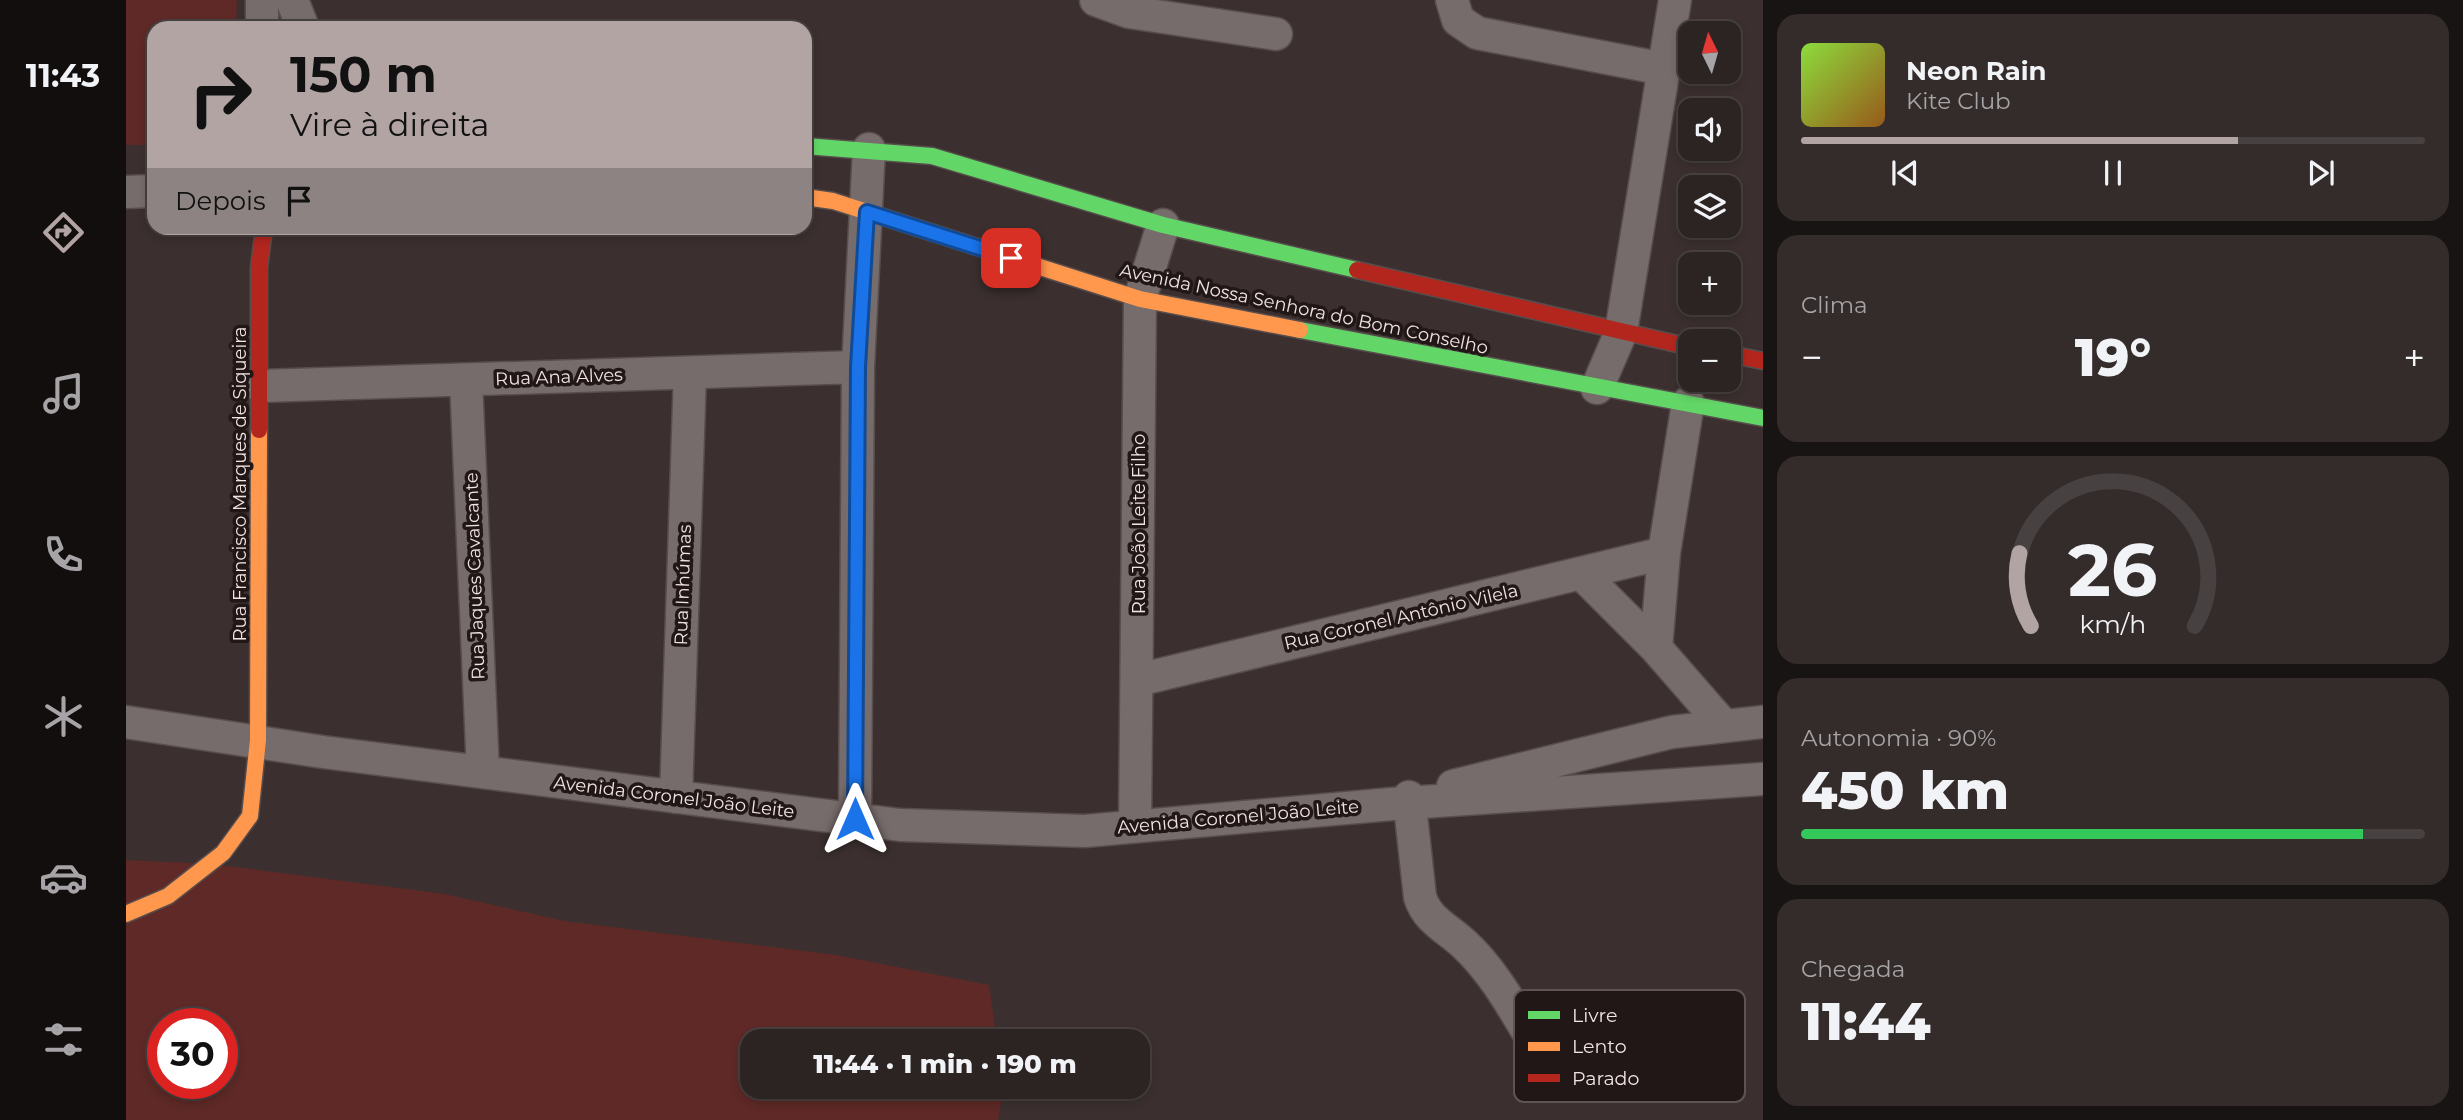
<!DOCTYPE html>
<html lang="pt">
<meta charset="utf-8">
<style>
body{margin:0;font-family:Montserrat,sans-serif;background:#342c2b;color:#f1f3f6;height:100vh;display:flex;flex-direction:column;font-size:26px;white-space:nowrap}
*{box-sizing:border-box;margin:0}
p{font-size:23px;color:#a6a4a6}
.icon{flex:none;width:38px;height:38px;fill:none;stroke:currentColor;stroke-width:2;stroke-linecap:round;stroke-linejoin:round}
.map{position:relative;flex:1;overflow:hidden}
.details{display:flex;flex-direction:column;gap:14px;padding:14px;background:#181413;width:700px}
.details>*{flex:none}
.guide{position:absolute;left:21px;top:21px;width:665px;height:214px;border-radius:21px;box-shadow:0 4px 10px #0003,0 0 0 2px #484141;background:#b1a4a3;color:#111;overflow:hidden}
.needle{width:46px;rotate:355deg}
.tools{position:absolute;left:1552px;top:21px;display:grid;gap:14px}
.tools a{display:grid;place-items:center;width:63px;height:63px;border-radius:14px;background:#2c2423;box-shadow:0 4px 10px #0003,0 0 0 2px #484141;font-size:35px}
.speed{position:absolute;left:21px;top:1008px;display:flex;gap:14px;font-size:35px;font-weight:700;text-align:center}
.speed>*{display:grid;place-content:center;width:91px;height:91px;border-radius:50%;background:#2c2423;box-shadow:0 4px 10px #0003,0 0 0 2px #484141;line-height:1}
.speed .limit{border:10px solid #d22;background:#fff;color:#111}
.pin{position:absolute;display:grid;place-items:center;width:60px;height:60px;color:#fff;margin:-30px;border-radius:14px;box-shadow:0 4px 10px #0006}
.me{position:absolute;width:77px;margin:-38px;rotate:0deg;stroke-linejoin:round;filter:drop-shadow(0 0 5px #0008)}
.turn{display:flex;align-items:center;gap:24px;height:147px;padding:0 28px;font-size:32px}
.turn .icon{width:91px;height:91px;stroke-width:2.5}
.turn b{display:block;font-size:49px;line-height:60px}
.then{display:flex;align-items:center;height:66px;padding:0 28px;background:#0003;gap:14px;font-size:26px}
.big{font-size:52px;font-weight:800;line-height:1.1}
.details .card{flex:1;display:flex;flex-direction:column;justify-content:center;gap:10px;min-width:0;padding:0 24px;border-radius:21px;background:#342c2b}
.details .dial{align-items:center;gap:0}
.dial svg{height:182px;overflow:visible;fill:none;stroke:#484141;stroke-width:7;stroke-linecap:round;text-anchor:middle}
.dial text{fill:#f1f3f6;stroke:none}
.song{display:flex;align-items:center;gap:21px}
.cover{width:84px;height:84px;border-radius:10px;background:linear-gradient(135deg,hsl(90 70% 55%),hsl(30 70% 35%))}
.played{height:7px;border-radius:4px;background:linear-gradient(90deg,#b1a4a3 70%,#484141 70%)}
.keys{display:flex;justify-content:space-around;direction:ltr}
.heat{display:flex;justify-content:space-between;align-items:center;font-size:38px;direction:ltr}
.charge{height:10px;border-radius:5px;background:linear-gradient(90deg,#34c759 90%,#484141 0)}
.trip{position:absolute;left:614px;top:1029px;width:410px;height:70px;border-radius:21px;background:#2c2423;box-shadow:0 4px 10px #0003,0 0 0 2px #484141;font-weight:800;line-height:70px;text-align:center}
main{display:flex;flex:1;min-height:0}
.menu{display:flex;flex-direction:column;width:126px;justify-content:space-around;align-items:center;background:#120e0e;color:#a6a4a6}
.menu .icon{width:49px;height:49px}
.menu .active{color:#b1a4a3}
.menu b{font-size:32px;color:#f1f3f6}
.map>svg:first-child{display:block}
</style>
<main>
<nav class="menu">
<b>11:43</b>
<svg class="icon active" aria-label="directions" viewBox="0 0 24 24"><path d="M12 3l9 9-9 9-9-9zM9 14v-3h6M13 9l2 2-2 2"/></svg>
<svg class="icon" aria-label="music" viewBox="0 0 24 24"><path d="M9 18V5l10-2v13"/><circle cx="6" cy="18" r="3"/><circle cx="16" cy="16" r="3"/></svg>
<svg class="icon" aria-label="phone" viewBox="0 0 24 24"><path d="M5 4h4l2 5-3 2q2 4 5 5l2-3 5 2v4C11 20 4 13 5 4z"/></svg>
<svg class="icon" aria-label="climate" viewBox="0 0 24 24"><path d="M12 3v18M4 7l16 10M4 17L20 7"/></svg>
<svg class="icon" aria-label="car" viewBox="0 0 24 24"><path d="M5 17H2v-5l4-1 3-4h7l3 4 3 1v5h-3M9 17h6M6 11h13"/><circle cx="7" cy="17" r="2"/><circle cx="17" cy="17" r="2"/></svg>
<svg class="icon" aria-label="filters" viewBox="0 0 24 24"><path d="M4 7h16M4 17h16"/><circle cx="9" cy="7" r="2"/><circle cx="15" cy="17" r="2"/></svg>
</nav>
<div class="map">
<svg width="1637" height="1120" viewBox="0 0 1637 1120">
<rect width="100%" height="100%" fill="#3b302f"/>
<path fill="#5e2926" fill-rule="evenodd" d="M0 0H111L110 28H28V145H0Z
M0 860 86 864 319 894 438 921 710 955 863 985 871 1041H626V1087H878L872 1120H0ZM37 1024H96V1083H37Z"/>
<g fill="none" stroke-linecap="round" stroke-linejoin="round">
<g stroke="#574d4c" stroke-width="35">
<path id="street" d="M166 0 177 28
M970 0 1003 12 1150 34
M1326 0 1332 20 1351 33 1538 69
M136 28V0
M0 192 28 191
M340 380 357 772
M135 386 732 367
M1471 388 1495 332 1549 0
M1455 573 1530 648 1598 726
M1530 648 1538 553 1562 403
M1012 680 1538 553
M0 722 197 752 774 825 959 831 1266 804 1637 779
M1327 786 1546 732 1637 722
M550 797 564 373
M1283 797 1294 897C1301 920 1321 928 1338 944 1372 975 1394 1021 1419 1060
M729 819 732 367 743 149
M1009 826 1014 299 1037 225"/>
</g>
<g stroke="#574d4c" stroke-width="19">
<path id="fast" d="M679 146 806 156 1037 225 1231 270
M1174 330 1637 418"/>
</g>
<g stroke="#574d4c" stroke-width="19">
<path id="slow" d="M679 197 707 201 1014 299 1174 330
M0 914 42 896 97 853 124 816 132 740 133 430"/>
</g>
<g stroke="#574d4c" stroke-width="19">
<path id="jam" d="M1231 270 1564 347
M1603 354 1637 361
M133 430V268L138 228"/>
</g>
<use href="#street" stroke="#766c6b" stroke-width="32"/>
<use href="#fast" stroke="#63d668" stroke-width="16"/>
<use href="#slow" stroke="#ff974d" stroke-width="16"/>
<use href="#jam" stroke="#b3261e" stroke-width="16"/>
</g>
<g fill="none" stroke-linecap="round" stroke-linejoin="round">
<g stroke="#114b97" stroke-width="18">
<path id="route" d="M729 819 732 367 741 212 885 258"/>
</g>
<use href="#route" stroke="#1a73e8" stroke-width="12"/>
</g>
<g text-anchor="middle" stroke-width="7" stroke-linejoin="round" paint-order="stroke">
<g font-size="18" fill="#f1e3e1" stroke="#201716">
<text transform="translate(1178 309) rotate(12)" y="6">Avenida Nossa Senhora do Bom Conselho</text>
<text transform="translate(433 377) rotate(-2)" y="6">Rua Ana Alves</text>
<text transform="translate(114 484) rotate(-90)" y="6">Rua Francisco Marques de Siqueira</text>
<text transform="translate(1013 524) rotate(-90)" y="6">Rua João Leite Filho</text>
<text transform="translate(349 576) rotate(-92)" y="6">Rua Jaques Cavalcante</text>
<text transform="translate(557 585) rotate(-88)" y="6">Rua Inhúmas</text>
<text transform="translate(1275 617) rotate(-13)" y="6">Rua Coronel Antônio Vilela</text>
<text transform="translate(548 797) rotate(7)" y="6">Avenida Coronel João Leite</text>
<text transform="translate(1112 817) rotate(-5)" y="6">Avenida Coronel João Leite</text>
</g>
</g>
<rect x="1388" y="990" width="231" height="112" rx="10" fill="#201716" stroke="#5f5453" stroke-width="2"/>
<rect x="1402" y="1011" width="32" height="8" fill="#63d668"/>
<rect x="1402" y="1042" width="32" height="9" fill="#ff974d"/>
<rect x="1402" y="1074" width="32" height="8" fill="#b3261e"/>
<g font-size="19" fill="#f1e3e1">
<text x="1446" y="1022">Livre</text>
<text x="1446" y="1053">Lento</text>
<text x="1446" y="1085">Parado</text>
</g>
</svg>
<div class="tools">
<a><svg class="needle" viewBox="-14 -14 28 28"><path d="M0-13l5 13h-10z" fill="#e53935"/><path d="M0 13l5-13h-10z" fill="#a6a4a6"/></svg></a>
<a><svg class="icon" aria-label="sound" viewBox="0 0 24 24"><path d="M4 9h4l5-4v14l-5-4H4zM17 9q2 3 0 6"/></svg></a>
<a><svg class="icon" aria-label="layers" viewBox="0 0 24 24"><path d="M12 4l9 5-9 5-9-5zM3 14l9 5 9-5"/></svg></a>
<a>+</a>
<a>−</a>
</div>
<div class="speed"><div class="limit">30</div></div>
<div class="pin" style="left:885px;top:258px;background:#d93025"><svg class="icon" aria-label="arrive" viewBox="0 0 24 24"><path d="M6 21V4h12l-3 4 3 4H6"/></svg></div>
<svg class="me" style="left:729px;top:819px" viewBox="-20 -20 40 40"><path d="M0-17L14 15 0 8-14 15z" fill="#1a73e8" stroke="#fff" stroke-width="4"/></svg>
<div class="trip">11:44 · 1 min · 190 m</div>
<div class="guide">
<div class="turn"><svg class="icon" aria-label="right" viewBox="0 0 24 24"><path d="M7 20v-9h11M14 6l5 5-5 5"/></svg><div><b>150 m</b>Vire à direita</div></div>
<div class="then">Depois<svg class="icon" aria-label="arrive" viewBox="0 0 24 24"><path d="M6 21V4h12l-3 4 3 4H6"/></svg></div>
</div>
</div>
<section class="details">
<div class="card">
<div class="song"><i class="cover"></i><div><b>Neon Rain</b><p>Kite Club</p></div></div>
<div class="played"></div>
<div class="keys"><svg class="icon" aria-label="previous" viewBox="0 0 24 24"><path d="M18 5L8 12l10 7zM5 5v14"/></svg><svg class="icon" aria-label="pause" viewBox="0 0 24 24"><path d="M8 5v14M16 5v14"/></svg><svg class="icon" aria-label="next" viewBox="0 0 24 24"><path d="M6 5l10 7-10 7zM19 5v14"/></svg></div>
</div>
<div class="card"><p>Clima</p>
<div class="heat"><a>−</a><b class="big">19°</b><a>+</a></div>
</div>
<div class="card dial"><svg viewBox="0 0 100 80">
<path d="M14 69A42 42 0 1 1 86 69"/>
<path d="M14 69A42 42 0 0 1 9 37" stroke="#b1a4a3"/>
<text x="50" y="56" font-size="32" font-weight="700">26</text>
<text x="50" y="72" font-size="11">km/h</text>
</svg></div>
<div class="card"><p>Autonomia · 90%</p><b class="big">450 km</b><div class="charge"></div></div>
<div class="card"><p>Chegada</p><b class="big">11:44</b></div>
</section>
</main>
